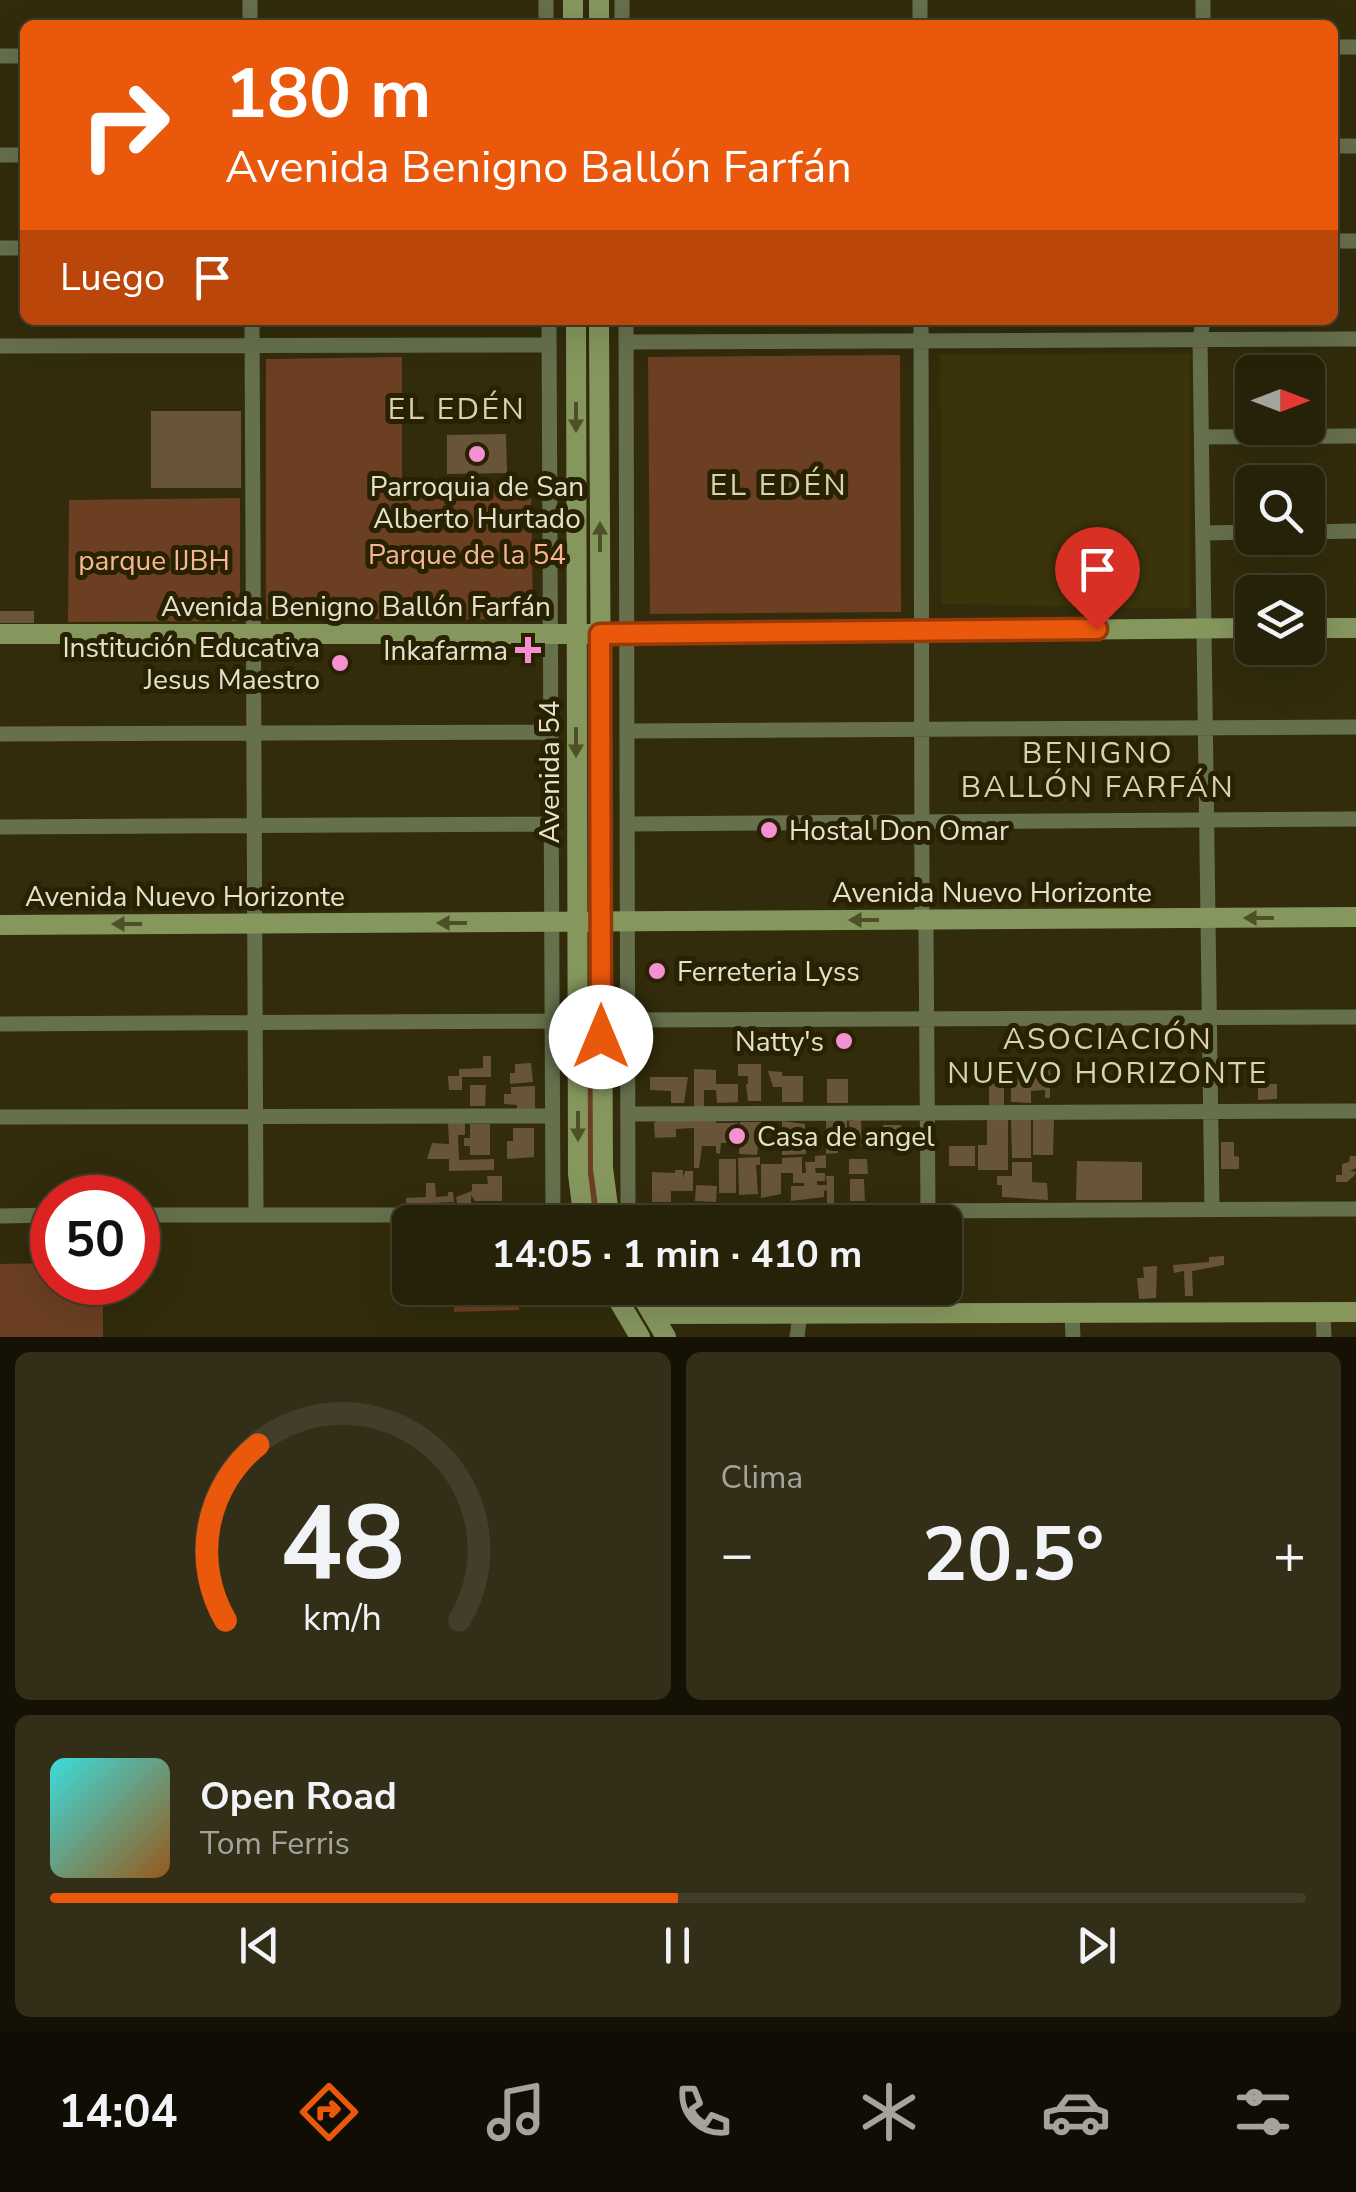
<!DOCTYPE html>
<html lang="es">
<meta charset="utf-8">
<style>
body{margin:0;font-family:"Nunito Sans",sans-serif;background:#322e17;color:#f1f3f6;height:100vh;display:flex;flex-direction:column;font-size:38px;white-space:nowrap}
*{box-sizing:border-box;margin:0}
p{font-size:32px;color:#a4a39c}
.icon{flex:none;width:55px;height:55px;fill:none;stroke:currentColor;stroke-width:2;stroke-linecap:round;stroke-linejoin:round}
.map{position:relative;height:1337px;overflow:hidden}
.drawer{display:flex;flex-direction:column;gap:15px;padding:15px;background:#151205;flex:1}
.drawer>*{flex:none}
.guide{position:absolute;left:20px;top:20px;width:1318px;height:305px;border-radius:15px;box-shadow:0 10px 40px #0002,0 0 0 2px #423e2a;background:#ea580c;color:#fff;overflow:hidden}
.needle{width:65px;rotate:90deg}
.controls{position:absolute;left:1235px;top:355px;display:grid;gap:20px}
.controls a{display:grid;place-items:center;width:90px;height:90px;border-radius:15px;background:#262109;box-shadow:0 10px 40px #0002,0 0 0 2px #423e2a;font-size:50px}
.speed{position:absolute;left:30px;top:1175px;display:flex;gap:20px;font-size:50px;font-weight:700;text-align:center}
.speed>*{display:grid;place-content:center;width:130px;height:130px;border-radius:50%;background:#262109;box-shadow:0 10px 40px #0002,0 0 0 2px #423e2a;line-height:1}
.speed .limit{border:15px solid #d22;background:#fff;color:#111}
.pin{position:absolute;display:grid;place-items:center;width:85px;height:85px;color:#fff;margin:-102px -42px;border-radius:50% 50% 50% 0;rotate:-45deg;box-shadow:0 0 10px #0007}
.pin .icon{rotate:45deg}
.me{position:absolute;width:110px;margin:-55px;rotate:0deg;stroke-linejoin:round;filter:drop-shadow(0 0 8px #0008)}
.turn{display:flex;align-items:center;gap:35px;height:210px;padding:0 40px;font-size:45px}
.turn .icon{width:130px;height:130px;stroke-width:2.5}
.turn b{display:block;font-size:70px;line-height:85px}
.then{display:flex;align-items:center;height:95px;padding:0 40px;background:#0003;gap:20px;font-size:38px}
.big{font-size:75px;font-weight:700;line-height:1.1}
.drawer .tile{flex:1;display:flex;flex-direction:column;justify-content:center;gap:15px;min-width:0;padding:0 35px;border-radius:15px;background:#322e17}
.drawer .dial{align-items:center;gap:0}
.dial svg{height:260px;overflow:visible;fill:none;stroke:#423e2a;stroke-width:7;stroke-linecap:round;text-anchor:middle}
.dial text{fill:#f1f3f6;stroke:none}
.song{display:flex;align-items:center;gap:30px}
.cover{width:120px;height:120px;border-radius:15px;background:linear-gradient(135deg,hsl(180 70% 55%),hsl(30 70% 35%))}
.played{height:10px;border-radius:5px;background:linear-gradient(90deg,#ea580c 50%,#423e2a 50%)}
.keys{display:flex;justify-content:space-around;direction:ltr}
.heat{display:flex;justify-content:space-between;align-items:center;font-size:55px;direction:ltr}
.drawer .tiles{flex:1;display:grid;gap:15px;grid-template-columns:1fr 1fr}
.tile:last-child{grid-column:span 2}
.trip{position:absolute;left:392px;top:1205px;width:570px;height:100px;border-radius:15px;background:#262109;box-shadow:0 10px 40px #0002,0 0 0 2px #423e2a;font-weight:700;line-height:100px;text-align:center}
.menu{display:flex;height:160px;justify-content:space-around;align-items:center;background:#0f0d04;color:#a4a39c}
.menu .icon{width:70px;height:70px}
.menu .on{color:#ea580c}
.menu b{font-size:45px;color:#f1f3f6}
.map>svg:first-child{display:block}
</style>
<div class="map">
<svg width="1356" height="1337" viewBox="0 0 1356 1337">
<rect width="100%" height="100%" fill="#322c0c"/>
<path fill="#3b3309" d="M1190 353V609L942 604 940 354Z"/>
<path fill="#6c3f23" d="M900 355 901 612 650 614 648 357Z
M402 357V488H531L533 619H266V359Z
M240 498V621L68 622 69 500Z
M585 1009H595L603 1222H592L588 1203Z
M52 1263V1282L103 1283V1337H0V1264Z
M453 1288H518L519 1310 454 1312Z"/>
<path fill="#685438" d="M151 411H241V488H151Z
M506 434 507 473 447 474V435Z
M0 611H34V623H0Z
M483 1056H491V1077H462V1090H449L448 1076H459V1069L483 1068Z
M531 1063 533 1082 510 1084V1073H515V1064Z
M738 1064H761V1101H748L746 1084H748V1076H738Z
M1031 1065H1050V1098H1045V1090L1031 1091V1103L1011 1102V1079L1031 1078Z
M694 1069 716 1070V1084H738V1102L717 1103 716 1090H704V1108H694Z
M768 1071 782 1072V1076H803V1102H782V1087H773Z
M650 1077H688L684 1103H671V1091L650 1090Z
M827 1079H848V1103H827Z
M989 1080H1004V1105H989Z
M1265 1084H1277V1099L1258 1100V1087H1265Z
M470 1085H486L485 1106H470Z
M535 1086V1110L517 1111V1105L504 1104V1094H511V1087Z
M826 1118H847V1147L838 1148V1153L826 1154Z
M987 1118H1008V1170H978V1145H987Z
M716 1119V1123H738V1132H731V1143H721L720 1154 716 1153V1146H702L699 1168H694V1128L676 1129V1137L655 1138 654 1123 658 1120Z
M1033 1119 1054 1120 1053 1155H1033Z
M861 1120 862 1146 850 1147 849 1121Z
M1011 1120H1031V1158H1012Z
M782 1121 805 1124 806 1154 782 1155Z
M740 1122H761L757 1155 739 1154Z
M448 1123H465V1135H458L459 1160 494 1159V1170L449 1171V1159H427L432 1143 449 1144Z
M470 1124H490V1155H470V1146H464V1138H470Z
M883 1125H901L902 1137H896V1147L883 1148Z
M513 1128H534V1157L507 1159V1141H513Z
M1221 1142H1234V1156L1239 1157V1169H1221Z
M949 1146H975V1166H949Z
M826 1155V1168H815L816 1173H825V1181H817V1185H827L826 1176H834V1203H827V1190L824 1191V1197L791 1201V1186H804V1183H793V1173H781V1194L761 1198V1164H782V1158L802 1157V1173H806L805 1162H815V1156Z
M1350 1156H1356V1168L1350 1171 1356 1172 1354 1176 1347 1182H1336V1175H1342V1164L1349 1162Z
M760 1157V1165H756L758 1194 739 1195 738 1158Z
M719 1159H736V1193H719Z
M849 1159H867L868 1174H849Z
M1077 1161 1142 1162V1200H1076Z
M1012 1162H1032V1182L1047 1183 1048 1200 1002 1197V1185H997V1176H1012Z
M675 1170H683V1179L685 1171H693V1191H671V1202H652V1172L675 1173Z
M487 1176H502V1201H475L471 1195V1203H457L456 1197 472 1191V1184H488Z
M850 1179H864L865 1201H850Z
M426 1183H435L436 1197 448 1196V1192H453L454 1202 406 1204V1198L426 1197Z
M696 1185 717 1186 716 1202 695 1201Z
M1224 1256V1265L1192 1271 1193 1296H1185L1184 1271 1174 1273 1173 1265 1209 1262V1257Z
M1157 1266 1156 1298 1139 1299 1137 1278H1144L1143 1267Z"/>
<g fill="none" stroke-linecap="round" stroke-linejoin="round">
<path stroke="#66704d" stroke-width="15" d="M250 0V25
M546 0V25
M622 0V25
M920 0V25
M1203 25V0
M1332 47H1356
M0 56H25
M1332 146H1356
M0 155H25
M1332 241H1356
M0 248H25
M252 320 256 1214
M549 320 553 1213
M626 320 628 1212
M921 320 922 920 926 930 928 1211
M1203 320 1200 340 1212 1210
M626 342 1356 339
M0 346 549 345
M1202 437 1356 436
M1308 532 1356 531
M1203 533 1252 532
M628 731 1356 727
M0 734 550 732
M628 824 1356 819
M0 827 550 824
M627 1020 1356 1017
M0 1024 550 1021
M628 1114 1356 1111
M0 1117 551 1116
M138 1215H582
M621 1215 628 1212 1356 1209
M0 1216 52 1215
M1323 1312 1324 1337
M1072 1313 1073 1337
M797 1337 800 1314"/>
<path stroke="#86975e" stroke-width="20" d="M573 0V25
M599 25V0
M576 320 578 1174 584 1222
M599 320 603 1168 610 1222
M1308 628H1356
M0 634H600L1252 628
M0 925 1356 917
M611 1288 640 1337
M637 1288 666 1337
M652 1314 1356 1312"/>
</g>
<defs><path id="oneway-solid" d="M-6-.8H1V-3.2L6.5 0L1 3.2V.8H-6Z" transform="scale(2.5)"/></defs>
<g fill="#4e5127">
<use href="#oneway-solid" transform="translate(576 417) rotate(90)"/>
<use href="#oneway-solid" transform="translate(600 537) rotate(-90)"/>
<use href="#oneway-solid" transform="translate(576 742) rotate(90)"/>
<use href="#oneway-solid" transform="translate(1259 918) rotate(180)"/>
<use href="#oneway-solid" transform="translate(864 920) rotate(180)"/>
<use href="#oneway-solid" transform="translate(452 923) rotate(180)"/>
<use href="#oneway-solid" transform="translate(127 924) rotate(180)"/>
<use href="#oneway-solid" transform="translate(578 1126) rotate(90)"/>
</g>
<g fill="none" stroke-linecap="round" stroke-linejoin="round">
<g stroke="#983908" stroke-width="25">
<path id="route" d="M601 1037 600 634 1097 629"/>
</g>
<use href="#route" stroke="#ea580c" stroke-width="18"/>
</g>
<g fill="#f491d3" stroke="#282202" stroke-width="4">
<circle cx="477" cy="454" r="10"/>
<path d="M523 635h10v10h10v10h-10v10h-10v-10h-10v-10h10z"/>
<circle cx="340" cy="663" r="10"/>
<circle cx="769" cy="830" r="10"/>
<circle cx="657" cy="971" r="10"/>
<circle cx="844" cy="1041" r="10"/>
<circle cx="737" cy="1136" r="10"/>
</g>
<g text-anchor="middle" stroke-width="10" stroke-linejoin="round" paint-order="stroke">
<g font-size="28" fill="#e4e1cf" stroke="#282202" text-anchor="end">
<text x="477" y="496" text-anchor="middle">Parroquia de San<tspan x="477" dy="32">Alberto Hurtado</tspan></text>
<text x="320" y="657">Institución Educativa<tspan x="320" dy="32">Jesus Maestro</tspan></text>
<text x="508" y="660">Inkafarma</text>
<text x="789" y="840" text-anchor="start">Hostal Don Omar</text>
<text x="677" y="981" text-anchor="start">Ferreteria Lyss</text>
<text x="824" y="1051">Natty's</text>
<text x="757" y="1146" text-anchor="start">Casa de angel</text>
</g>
<g font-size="28" fill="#f6b792" stroke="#282202">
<text x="467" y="564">Parque de la 54</text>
<text x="154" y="570">parque IJBH</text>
</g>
<g font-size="28" fill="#e4e1cf" stroke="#282202">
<text x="356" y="616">Avenida Benigno Ballón Farfán</text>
<text transform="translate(549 772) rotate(-90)" y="10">Avenida 54</text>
<text x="992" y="902">Avenida Nuevo Horizonte</text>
<text x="185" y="906">Avenida Nuevo Horizonte</text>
</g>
<g font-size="30" letter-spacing="2.5" fill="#d9d2ae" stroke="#282202">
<text x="457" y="419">EL EDÉN</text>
<text x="779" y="495">EL EDÉN</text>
<text x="1098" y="763">BENIGNO<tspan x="1098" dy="34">BALLÓN FARFÁN</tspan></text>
<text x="1108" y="1049">ASOCIACIÓN<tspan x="1108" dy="34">NUEVO HORIZONTE</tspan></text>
</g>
</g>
</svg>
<div class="controls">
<a><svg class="needle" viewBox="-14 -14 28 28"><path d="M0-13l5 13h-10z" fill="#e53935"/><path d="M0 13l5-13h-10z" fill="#a4a39c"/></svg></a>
<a><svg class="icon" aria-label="search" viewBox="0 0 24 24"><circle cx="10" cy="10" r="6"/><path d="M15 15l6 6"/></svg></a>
<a><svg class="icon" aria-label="layers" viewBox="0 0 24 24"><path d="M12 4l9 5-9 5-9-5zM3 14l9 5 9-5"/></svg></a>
</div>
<div class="speed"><div class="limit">50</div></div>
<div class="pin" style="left:1097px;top:629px;background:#d93025"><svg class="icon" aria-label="arrive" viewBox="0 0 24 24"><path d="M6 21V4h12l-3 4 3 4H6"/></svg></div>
<svg class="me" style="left:601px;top:1037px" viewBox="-20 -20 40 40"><circle r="19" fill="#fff"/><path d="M0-13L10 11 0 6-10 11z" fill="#ea580c"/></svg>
<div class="trip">14:05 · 1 min · 410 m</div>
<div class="guide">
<div class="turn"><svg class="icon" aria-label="right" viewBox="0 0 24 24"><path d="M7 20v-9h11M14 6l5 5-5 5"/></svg><div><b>180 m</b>Avenida Benigno Ballón Farfán</div></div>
<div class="then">Luego<svg class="icon" aria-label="arrive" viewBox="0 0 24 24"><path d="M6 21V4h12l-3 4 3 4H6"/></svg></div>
</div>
</div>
<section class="drawer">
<div class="tiles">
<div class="tile dial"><svg viewBox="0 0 100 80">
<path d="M14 69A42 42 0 1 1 86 69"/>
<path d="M14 69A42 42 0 0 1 24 15" stroke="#ea580c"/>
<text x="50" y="56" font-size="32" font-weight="700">48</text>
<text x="50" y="72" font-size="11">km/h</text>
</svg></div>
<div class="tile"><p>Clima</p>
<div class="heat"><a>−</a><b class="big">20.5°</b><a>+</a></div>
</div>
<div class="tile">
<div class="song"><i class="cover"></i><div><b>Open Road</b><p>Tom Ferris</p></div></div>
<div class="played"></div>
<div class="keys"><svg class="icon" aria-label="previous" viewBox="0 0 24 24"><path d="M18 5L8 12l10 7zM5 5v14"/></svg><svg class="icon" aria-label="pause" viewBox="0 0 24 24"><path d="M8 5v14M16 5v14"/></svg><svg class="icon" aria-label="next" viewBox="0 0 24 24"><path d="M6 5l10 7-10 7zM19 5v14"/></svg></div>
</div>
</div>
</section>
<nav class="menu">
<b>14:04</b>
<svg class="icon on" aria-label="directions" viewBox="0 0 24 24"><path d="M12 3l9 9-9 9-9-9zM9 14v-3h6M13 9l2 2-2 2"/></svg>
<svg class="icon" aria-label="music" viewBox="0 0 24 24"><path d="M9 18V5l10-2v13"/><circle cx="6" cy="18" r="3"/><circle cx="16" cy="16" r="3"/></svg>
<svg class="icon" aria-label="phone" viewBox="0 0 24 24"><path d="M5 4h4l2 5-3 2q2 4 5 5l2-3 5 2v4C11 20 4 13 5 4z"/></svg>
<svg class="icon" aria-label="climate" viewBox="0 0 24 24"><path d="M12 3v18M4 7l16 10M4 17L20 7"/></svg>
<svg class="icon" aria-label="car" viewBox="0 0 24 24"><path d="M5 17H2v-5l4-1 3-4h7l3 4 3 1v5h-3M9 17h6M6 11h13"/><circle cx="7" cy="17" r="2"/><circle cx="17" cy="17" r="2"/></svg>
<svg class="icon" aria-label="filters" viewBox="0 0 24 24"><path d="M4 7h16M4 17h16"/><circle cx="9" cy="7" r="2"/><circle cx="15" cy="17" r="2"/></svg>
</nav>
